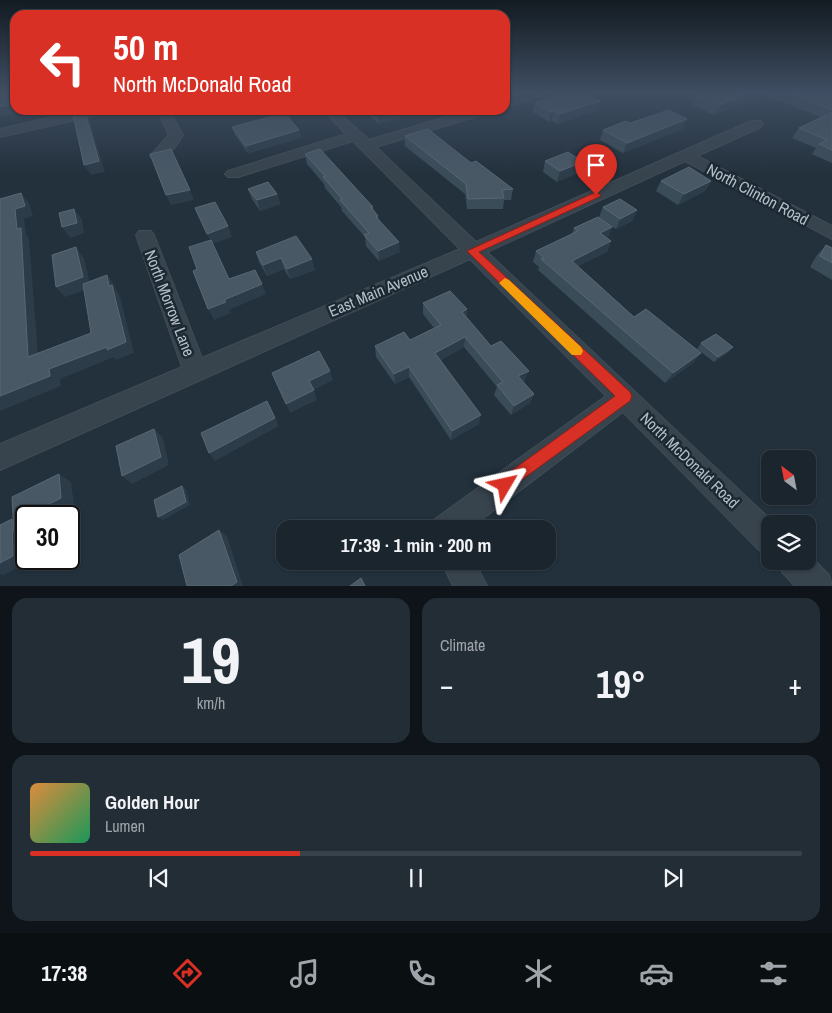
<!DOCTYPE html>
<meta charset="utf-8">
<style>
body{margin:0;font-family:"Archivo Narrow",sans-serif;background:#232d36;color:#f1f3f6;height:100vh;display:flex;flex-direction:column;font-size:19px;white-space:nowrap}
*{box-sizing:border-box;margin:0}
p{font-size:16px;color:#9fa5aa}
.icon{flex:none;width:28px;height:28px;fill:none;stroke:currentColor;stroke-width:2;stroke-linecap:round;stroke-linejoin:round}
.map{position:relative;height:586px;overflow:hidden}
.side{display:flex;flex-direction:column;gap:12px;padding:12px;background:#0e1419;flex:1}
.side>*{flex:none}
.hud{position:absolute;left:10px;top:10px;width:500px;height:105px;border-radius:15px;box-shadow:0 1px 4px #0004,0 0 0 1px #38424a;background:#d93025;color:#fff;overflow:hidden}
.needle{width:32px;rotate:328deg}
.controls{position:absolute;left:761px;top:450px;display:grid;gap:10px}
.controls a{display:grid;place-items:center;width:55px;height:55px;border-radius:10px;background:#1a252e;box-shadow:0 1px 4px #0004,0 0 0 1px #38424a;font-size:25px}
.speed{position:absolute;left:15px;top:505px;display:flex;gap:10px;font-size:25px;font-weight:700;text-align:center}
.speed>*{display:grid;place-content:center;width:65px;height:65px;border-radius:50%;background:#1a252e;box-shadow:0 1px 4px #0004,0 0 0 1px #38424a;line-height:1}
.speed .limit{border:2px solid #111;border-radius:8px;background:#fff;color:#111}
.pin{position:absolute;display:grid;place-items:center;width:42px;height:42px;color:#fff;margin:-51px -21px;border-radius:50% 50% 50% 0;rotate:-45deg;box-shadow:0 0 5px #0007}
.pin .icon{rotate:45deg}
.me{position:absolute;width:55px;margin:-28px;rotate:54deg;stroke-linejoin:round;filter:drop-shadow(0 0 4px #0008)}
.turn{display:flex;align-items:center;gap:18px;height:105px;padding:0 20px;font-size:22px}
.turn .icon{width:65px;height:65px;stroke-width:2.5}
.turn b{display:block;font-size:35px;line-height:42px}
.big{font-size:38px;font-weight:800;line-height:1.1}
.side .widget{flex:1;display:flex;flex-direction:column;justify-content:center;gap:8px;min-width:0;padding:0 18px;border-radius:15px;background:#232d36}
.side .dial{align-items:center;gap:0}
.dial b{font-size:65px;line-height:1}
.song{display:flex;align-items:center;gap:15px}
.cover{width:60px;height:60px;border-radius:8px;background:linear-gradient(135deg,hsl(30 70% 55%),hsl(150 70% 35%))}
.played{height:5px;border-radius:2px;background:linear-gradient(90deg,#d93025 35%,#38424a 35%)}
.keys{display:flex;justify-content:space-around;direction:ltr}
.heat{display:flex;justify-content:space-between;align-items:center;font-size:28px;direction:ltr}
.side .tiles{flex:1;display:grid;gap:12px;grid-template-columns:1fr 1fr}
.widget:last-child{grid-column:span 2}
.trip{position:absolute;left:276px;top:520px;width:280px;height:50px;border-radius:15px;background:#1a252e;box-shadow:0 1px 4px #0004,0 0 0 1px #38424a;font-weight:800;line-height:50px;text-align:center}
.tabs{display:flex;height:80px;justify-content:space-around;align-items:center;background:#0a0f12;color:#9fa5aa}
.tabs .icon{width:35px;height:35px}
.tabs .current{color:#d93025}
.tabs b{font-size:22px;color:#f1f3f6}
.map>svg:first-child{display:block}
</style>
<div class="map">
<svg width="832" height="586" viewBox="0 0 832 586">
<rect width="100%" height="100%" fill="#23313d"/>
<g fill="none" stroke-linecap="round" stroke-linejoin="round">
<g stroke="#404c56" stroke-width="2">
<path id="minor" d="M529 92H547L545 95 505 107V99Z
M84 110H107L106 113 0 137V129Z
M157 110H169L183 135C177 145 168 158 157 160L150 156 169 135Z
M323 110H336L369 140 469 110H488L487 113 376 147 476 242 751 121H761L763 124 761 127 697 156 832 226V239L685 161 487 252 775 524H770V554L759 550 623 412 469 529H430L435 519 606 396 470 259 0 470V444L182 367 136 235 139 231H151L154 235 202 358 460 249 353 141 238 177H228L225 174 228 171 346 134Z
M808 554 829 575 832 586H795L782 572 778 561H808Z
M441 561H474L487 586H453Z"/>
</g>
<use href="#minor" fill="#37434d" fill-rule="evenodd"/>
</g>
<path fill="#3b4c59" d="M708 92H832V163L812 154 816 148 792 138 799 128 821 117 765 95 714 115 693 105 697 96Z
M535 103 598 110 558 124 552 121 549 122 533 112Z
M363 110H409L403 112V117L379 124Z
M687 119 682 129 623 153 600 140 603 130 630 123Z
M232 127 299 130 301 138 248 153 235 135Z
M405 136 471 163 513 189 511 200H504L503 209H467L465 194 405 146Z
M305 154 373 207V210L378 216 379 220 400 252 379 261 366 246 365 237 342 211 341 207 325 188 324 184 307 164Z
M545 161 583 162 580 172 557 182 543 172Z
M661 181H711L705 191 678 205 656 191Z
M248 189 277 194 280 204 260 211 252 199Z
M603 207 637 210 632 221 616 229 612 227 607 238 611 241 607 252 578 266 634 317 701 353 693 363 665 383 538 270 539 267 533 262 536 251 572 234 574 228 599 217Z
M826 245 832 248V280L810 267 817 255Z
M256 252 315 270 290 279 284 269 267 276 259 262Z
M423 303 467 309 466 317 491 346 525 380 523 382 534 394 530 403 511 415 494 395 497 387 464 347 441 360 479 424 451 440 409 377 395 384 376 357 375 346 410 340 434 328 423 314Z
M701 343 733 347 729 352 714 362 697 349Z"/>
<path fill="#2c3c49" d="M754 92H767L765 95 714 115 719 105Z
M600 101 598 110 558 124 560 114Z
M15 104V110H30L0 117V107Z
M397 110H409L403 112V117L379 124 378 115Z
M554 111 552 121 549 122 551 112Z
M85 112 90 122 105 172 91 175 84 165Z
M687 119 682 129 623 153 627 143Z
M299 130 301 138 248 153 246 146Z
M583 162 580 172 557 182 560 171Z
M711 181 705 191 678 205 684 194Z
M190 190 194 200 171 205 166 195Z
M21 193 29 203 33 216 24 219 26 234 29 239 39 367 28 357 15 209Z
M277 194 280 204 260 211 257 200Z
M74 209 82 219 84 233 70 238 62 227Z
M637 210 632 221 616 229 620 219Z
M228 226 232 237 212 244 207 234Z
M612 227 608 238 596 244 600 233Z
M611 241 607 252 568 271 572 261Z
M399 242 400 252 379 261 378 251Z
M76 247 84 258 91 288 65 297 56 287Z
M281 258 284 269 267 276 263 265Z
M312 259 315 270 290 279 287 269Z
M107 275 115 286 116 290 120 296 134 353 116 360 114 357 60 379 61 386 0 411V396L49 369 107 347 109 286Z
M262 284 266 294 229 310 224 300Z
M226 302 231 313 214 320 208 309Z
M467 309 466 320 462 312Z
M465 337 464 347 435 363V353Z
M733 347 729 352 714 362 718 357Z
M701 353 693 363 665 383 673 373Z
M409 367V377L395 384 394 374Z
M330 371 333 380 312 391 309 381Z
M529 371 525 380 515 386 518 376Z
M314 390 317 400 290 413 286 404Z
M534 394 530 403 511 415 514 406Z
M481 415 479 424 451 440 452 431Z
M275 418 279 426 215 461 209 453Z
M154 429 163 438 169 465 132 484 122 476Z
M59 474 71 482 74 505 55 515V516H42L41 508Z
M182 486 186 490 190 505 163 520 158 517Z
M12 519 26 526V559H28V562L4 575 0 574V563Z
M219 530 227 536 243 586H231Z"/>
<path fill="#485865" stroke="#596875" d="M0 92H15V104L0 107Z
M568 92H583L600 101 560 114 554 111 551 112 535 103 550 97Z
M708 92H754L719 105 697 96Z
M786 92H832V110Z
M372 110H397L378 115Z
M669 110 687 119 627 143 603 130 626 121 630 123Z
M85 112 99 161 84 165 73 115Z
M832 112V150L819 144 827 140 799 128Z
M285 113 299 130 246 146 232 127Z
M428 129 471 163 476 161 513 189 502 190 504 198 468 199 466 184 405 136Z
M171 149 190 190 166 195 150 154Z
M320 149 373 207H371L378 216 376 217 399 242 378 251 364 235 369 233 340 200 342 199 323 177 325 176 305 154Z
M568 152 583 162 560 171 545 161Z
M689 167 711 181 684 194 661 181Z
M268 182 277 194 257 200 248 189Z
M21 193 25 206 15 209 17 229 21 228 28 357 91 333 83 284 107 275 109 286 112 285 126 342 107 350V347L49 369 50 376 0 396V199Z
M620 199 637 210 620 219 603 207Z
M215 202 228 226 207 234 195 208Z
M74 209 77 223 62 227 59 213Z
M598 217 612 227 600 233 611 241 572 261 634 317 646 309 701 353 673 373 541 259 544 258 536 251 578 231 574 228Z
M296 236 312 259 287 269 281 258 263 265 256 252Z
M211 240 229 279 255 270 262 284 224 300 226 302 208 309 193 271 197 269 189 247Z
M826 245 832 248V263L820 256Z
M76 247 83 277 56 287 52 255Z
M450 291 467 309 462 312 491 346 501 341 529 371 518 376 534 394 514 406 497 385 503 382 465 337 435 353 481 415 452 431 409 367 394 374 375 346 404 332 410 340 441 325 423 303Z
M716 334 733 347 718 357 701 343Z
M319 351 330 371 309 381 314 390 286 404 272 373Z
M267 401 275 418 209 453 201 433Z
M154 429 161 457 122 476 116 446Z
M59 474 61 498 41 508 42 516H26V526L14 533 12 497Z
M182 486 186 502 158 517 154 500Z
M12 519 13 556 0 563V525Z
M219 530 237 582 231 586H187L179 555Z
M361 578 365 586H350Z"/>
<linearGradient id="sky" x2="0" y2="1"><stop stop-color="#131b22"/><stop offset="0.53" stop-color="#3f4e62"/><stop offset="1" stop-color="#3f4e62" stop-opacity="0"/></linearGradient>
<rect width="832" height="174" fill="url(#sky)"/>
<path fill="#d93025" stroke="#8d1f18" d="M596 192 601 195 599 197 479 252 630 392 632 396 630 401 505 492 500 490 497 485 500 479 615 396 467 251Z"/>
<path fill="#f59e0b" d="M505 278 509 280 581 347 583 351 581 355H572L501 285 499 283Z"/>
<g text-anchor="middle" stroke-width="5" stroke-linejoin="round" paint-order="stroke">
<g font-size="16" fill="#b3bec9" stroke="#1c2832">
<text transform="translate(758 194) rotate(28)" y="6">North Clinton Road</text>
<text transform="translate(378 291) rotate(-23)" y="6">East Main Avenue</text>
<text transform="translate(170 303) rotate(69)" y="6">North Morrow Lane</text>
<text transform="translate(690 460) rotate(44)" y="6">North McDonald Road</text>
</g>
</g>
</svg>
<div class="controls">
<a><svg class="needle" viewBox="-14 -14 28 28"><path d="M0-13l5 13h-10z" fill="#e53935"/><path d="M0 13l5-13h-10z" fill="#9fa5aa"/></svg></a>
<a><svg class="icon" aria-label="layers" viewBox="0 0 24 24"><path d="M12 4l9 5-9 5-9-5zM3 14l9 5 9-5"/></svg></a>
</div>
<div class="speed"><div class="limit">30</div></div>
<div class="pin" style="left:596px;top:195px;background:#d93025"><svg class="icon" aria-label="arrive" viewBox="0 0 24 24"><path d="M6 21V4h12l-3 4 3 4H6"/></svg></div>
<svg class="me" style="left:505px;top:485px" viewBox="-20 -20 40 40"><path d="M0-17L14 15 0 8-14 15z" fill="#d93025" stroke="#fff" stroke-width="4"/></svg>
<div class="trip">17:39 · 1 min · 200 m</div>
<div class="hud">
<div class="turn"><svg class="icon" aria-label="left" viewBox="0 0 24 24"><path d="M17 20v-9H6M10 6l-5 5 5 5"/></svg><div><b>50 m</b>North McDonald Road</div></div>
</div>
</div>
<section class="side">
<div class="tiles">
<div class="widget dial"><b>19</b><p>km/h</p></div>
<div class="widget"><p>Climate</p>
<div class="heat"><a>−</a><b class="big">19°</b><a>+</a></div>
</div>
<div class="widget">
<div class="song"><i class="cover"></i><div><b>Golden Hour</b><p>Lumen</p></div></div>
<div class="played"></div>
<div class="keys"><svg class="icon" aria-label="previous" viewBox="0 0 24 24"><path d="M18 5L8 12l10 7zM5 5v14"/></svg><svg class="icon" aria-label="pause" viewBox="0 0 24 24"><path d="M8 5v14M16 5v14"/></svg><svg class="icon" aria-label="next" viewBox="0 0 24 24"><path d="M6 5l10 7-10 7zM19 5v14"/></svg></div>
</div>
</div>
</section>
<nav class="tabs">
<b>17:38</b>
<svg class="icon current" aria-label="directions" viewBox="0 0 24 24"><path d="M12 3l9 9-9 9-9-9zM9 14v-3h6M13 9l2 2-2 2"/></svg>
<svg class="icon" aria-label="music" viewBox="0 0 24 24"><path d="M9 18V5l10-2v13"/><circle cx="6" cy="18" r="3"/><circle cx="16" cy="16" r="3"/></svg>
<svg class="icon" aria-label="phone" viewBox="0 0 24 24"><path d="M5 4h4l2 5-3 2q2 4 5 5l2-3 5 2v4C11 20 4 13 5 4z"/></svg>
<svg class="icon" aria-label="climate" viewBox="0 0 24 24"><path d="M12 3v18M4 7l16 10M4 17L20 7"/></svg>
<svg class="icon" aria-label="car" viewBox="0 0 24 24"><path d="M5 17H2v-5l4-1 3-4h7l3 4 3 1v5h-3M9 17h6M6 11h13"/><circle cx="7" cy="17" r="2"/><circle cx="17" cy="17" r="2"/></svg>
<svg class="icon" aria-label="filters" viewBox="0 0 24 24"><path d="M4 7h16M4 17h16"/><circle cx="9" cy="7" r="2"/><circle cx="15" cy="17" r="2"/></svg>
</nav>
